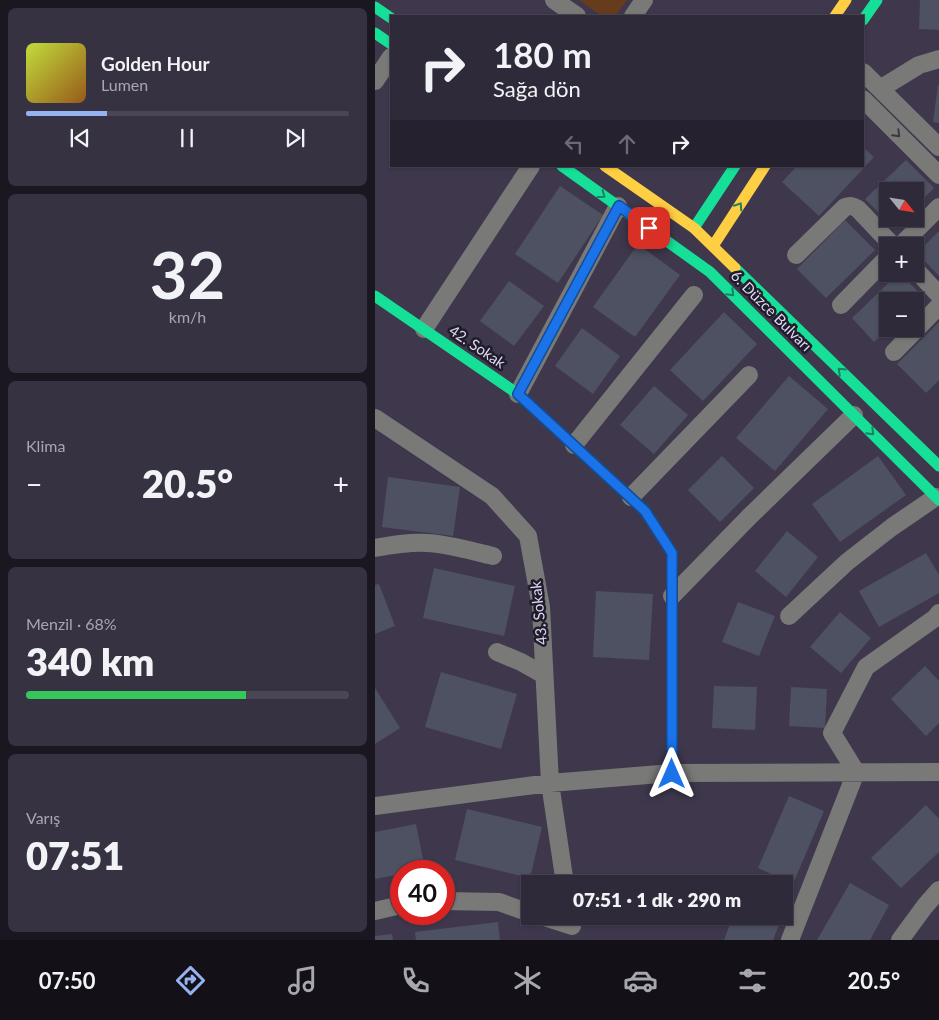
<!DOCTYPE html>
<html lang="tr">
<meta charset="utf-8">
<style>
body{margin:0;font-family:Lato,sans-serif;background:#373242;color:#f1f3f6;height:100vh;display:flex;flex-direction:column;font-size:19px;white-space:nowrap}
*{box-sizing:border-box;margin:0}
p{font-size:16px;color:#a7a7af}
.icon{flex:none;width:28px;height:28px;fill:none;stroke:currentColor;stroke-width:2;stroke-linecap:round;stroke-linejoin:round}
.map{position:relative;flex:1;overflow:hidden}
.drawer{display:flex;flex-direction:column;gap:8px;padding:8px;background:#1a1720;width:375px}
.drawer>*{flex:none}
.guide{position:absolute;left:15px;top:15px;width:474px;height:152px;border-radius:0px;box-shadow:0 1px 4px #0004,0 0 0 1px #4a4654;background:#2f2a3a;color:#f1f3f6;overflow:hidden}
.needle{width:32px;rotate:120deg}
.tools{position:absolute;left:504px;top:182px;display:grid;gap:10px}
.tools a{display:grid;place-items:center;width:45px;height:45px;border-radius:0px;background:#2f2a3a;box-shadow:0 1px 4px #0004,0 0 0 1px #4a4654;font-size:25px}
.speed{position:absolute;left:15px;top:860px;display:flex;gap:10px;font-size:25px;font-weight:700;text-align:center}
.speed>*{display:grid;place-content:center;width:65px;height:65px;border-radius:50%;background:#2f2a3a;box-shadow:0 1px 4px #0004,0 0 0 1px #4a4654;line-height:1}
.speed .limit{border:8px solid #d22;background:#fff;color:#111}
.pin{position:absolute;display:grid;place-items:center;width:42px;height:42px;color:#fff;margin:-21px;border-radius:10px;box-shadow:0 2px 8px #0006}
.me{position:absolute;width:55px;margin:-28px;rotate:0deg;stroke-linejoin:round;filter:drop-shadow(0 0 4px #0008)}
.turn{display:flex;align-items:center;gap:18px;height:105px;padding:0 20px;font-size:22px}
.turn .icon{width:65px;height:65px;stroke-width:2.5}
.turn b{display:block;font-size:35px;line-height:42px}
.lanes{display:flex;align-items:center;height:48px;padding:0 20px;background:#0003;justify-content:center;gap:25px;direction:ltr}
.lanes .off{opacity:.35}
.big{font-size:38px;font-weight:800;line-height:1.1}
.drawer .widget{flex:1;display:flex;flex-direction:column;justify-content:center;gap:8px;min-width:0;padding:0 18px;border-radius:8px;background:#373242}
.drawer .dial{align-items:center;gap:0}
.dial b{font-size:65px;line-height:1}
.song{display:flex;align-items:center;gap:15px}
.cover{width:60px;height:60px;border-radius:8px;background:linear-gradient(135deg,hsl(70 70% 55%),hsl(30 70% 35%))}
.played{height:5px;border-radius:2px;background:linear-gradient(90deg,#95b2f1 25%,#4a4654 25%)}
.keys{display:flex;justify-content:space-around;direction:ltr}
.heat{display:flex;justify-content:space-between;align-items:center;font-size:28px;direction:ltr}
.charge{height:8px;border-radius:4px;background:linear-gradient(90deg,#34c759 68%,#4a4654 0)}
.trip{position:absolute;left:146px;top:875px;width:272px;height:50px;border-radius:0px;background:#2f2a3a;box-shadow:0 1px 4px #0004,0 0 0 1px #4a4654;font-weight:800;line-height:50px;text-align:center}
.menu{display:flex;height:80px;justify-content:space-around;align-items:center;background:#131117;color:#a7a7af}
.menu .icon{width:35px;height:35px}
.menu .current{color:#95b2f1}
.menu b{font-size:22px;color:#f1f3f6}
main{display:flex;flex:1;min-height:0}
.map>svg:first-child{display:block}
</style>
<main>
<section class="drawer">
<div class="widget">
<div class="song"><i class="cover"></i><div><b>Golden Hour</b><p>Lumen</p></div></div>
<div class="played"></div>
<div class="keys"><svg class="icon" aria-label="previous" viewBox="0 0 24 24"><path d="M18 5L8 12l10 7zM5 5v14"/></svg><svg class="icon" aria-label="pause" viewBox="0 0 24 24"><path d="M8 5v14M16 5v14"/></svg><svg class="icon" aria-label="next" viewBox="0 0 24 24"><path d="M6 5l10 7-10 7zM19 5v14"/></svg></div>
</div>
<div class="widget dial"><b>32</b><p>km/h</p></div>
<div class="widget"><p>Klima</p>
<div class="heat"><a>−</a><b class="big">20.5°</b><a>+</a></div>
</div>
<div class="widget"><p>Menzil · 68%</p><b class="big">340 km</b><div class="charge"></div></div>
<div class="widget"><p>Varış</p><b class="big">07:51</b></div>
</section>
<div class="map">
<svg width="564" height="940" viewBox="0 0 564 940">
<rect width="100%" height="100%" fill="#3f384d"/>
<path fill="#663c1c" d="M204 0H252L240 16H227Z"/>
<path fill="#4d5161" d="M545 0H564V30L544 29Z
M563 85H564V123L558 122Z
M488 147 499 157 444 216 407 182 422 166H488Z
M531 160 559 188 540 207V191H512V219H528L519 228 490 199Z
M185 186 228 215 183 283 140 254Z
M470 220 500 250 451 298 422 269Z
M564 231V276L542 253Z
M263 244 305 275 260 337 218 307Z
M523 274H526L547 296 540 303V301H512V329L499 342 477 318Z
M134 281 169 306 139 346 105 321Z
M349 312 382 344 328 401 295 370Z
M564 322V380L551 393 522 364Z
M207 328 245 356 218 394 180 366Z
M414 376 453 409 400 471 361 438Z
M279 386 313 415 279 454 245 425Z
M347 456 379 488 345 522 313 490Z
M503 456 531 495 465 542 437 504Z
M13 477 85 487 78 536 7 527Z
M412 531 443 557 411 597 380 571Z
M551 553 564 575V593L504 627 484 591Z
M59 568 140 586 129 636 48 618Z
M4 584 20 626 0 634V585Z
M221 591 278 594 274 660 218 657Z
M363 602 400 616 384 656 347 642Z
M465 612 496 638 466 673 435 647Z
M550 666 564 681V723L551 736 516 699Z
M66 672 142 694 126 749 50 727Z
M339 686 382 687 380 730 337 728Z
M416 687 452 689 450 728 414 726Z
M0 688 25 728 0 744Z
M414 796 449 811 418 884 383 868Z
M551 805 564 819V852L526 888 496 858Z
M92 809 167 827 155 878 80 860Z
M41 824 50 869 41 871H26V874L0 879V832Z
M475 883 514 905 495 940H442Z
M358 916H404L407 917 398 940H349Z
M123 922 125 940H41L40 932Z
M17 934 18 940H0V936Z"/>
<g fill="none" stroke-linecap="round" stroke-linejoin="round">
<path stroke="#797977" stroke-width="18" d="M179 0 202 16
M258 16 269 0
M488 72 564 147
M0 81 16 57
M505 89 544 65 564 59
M488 99 564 175
M525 246 564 207
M421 255 470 207C475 205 478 206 483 209L518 246
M540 269 564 295
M466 305 512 258
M49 329 156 166
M519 352 564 306
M143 394 243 206
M0 418 117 496 153 536 166 607 175 783 190 884
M199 445 319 295
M256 497 374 375
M0 548C17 545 34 542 52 543 74 544 96 551 118 556
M297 596 374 517 479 415
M414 616 472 562 517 527 561 497
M122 652 146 662 169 675
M0 806 175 783 297 773 564 772
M69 901 124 902 155 913
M0 911 26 905
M166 916 197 926
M415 940 481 772 457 733 491 667 560 618 564 613
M525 940 550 906 564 890"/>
<path stroke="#16e098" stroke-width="11" d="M0 7 16 18
M488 20 502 0
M0 33 16 44
M187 166 335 272 564 500
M319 228 360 166
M360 268 564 466
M0 296 143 394 270 511 297 553V773"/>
<path stroke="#ffcf43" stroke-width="11" d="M460 16 471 0
M230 166 319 228 360 268
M338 246 390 166"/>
</g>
<defs><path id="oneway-chevron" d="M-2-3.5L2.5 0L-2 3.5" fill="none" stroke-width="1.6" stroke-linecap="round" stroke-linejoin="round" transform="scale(1.25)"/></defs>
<use stroke="#3b3842" href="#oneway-chevron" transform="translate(522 134) rotate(45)"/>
<g stroke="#1c7e62">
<use href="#oneway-chevron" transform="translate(227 195) rotate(36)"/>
<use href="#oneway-chevron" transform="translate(364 206) rotate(-57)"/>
<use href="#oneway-chevron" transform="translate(356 293) rotate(45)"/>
<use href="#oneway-chevron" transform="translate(466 371) rotate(-136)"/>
<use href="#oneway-chevron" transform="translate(496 432) rotate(45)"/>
</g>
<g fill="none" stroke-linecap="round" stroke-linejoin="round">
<g stroke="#114b97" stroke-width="12">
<path id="route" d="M274 228 244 206 143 394 270 511 297 553V774"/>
</g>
<use href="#route" stroke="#1a73e8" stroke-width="9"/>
</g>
<g text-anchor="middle" stroke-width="5" stroke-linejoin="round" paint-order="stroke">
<g font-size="15" fill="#dfd9f1" stroke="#211c2c">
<text transform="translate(396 311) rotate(45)" y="5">6. Düzce Bulvarı</text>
<text transform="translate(102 347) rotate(34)" y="5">42. Sokak</text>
<text transform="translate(164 613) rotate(-96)" y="5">43. Sokak</text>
</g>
</g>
</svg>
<div class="tools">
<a><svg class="needle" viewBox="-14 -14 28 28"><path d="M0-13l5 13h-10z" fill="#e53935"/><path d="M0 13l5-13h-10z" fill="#a7a7af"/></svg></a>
<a>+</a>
<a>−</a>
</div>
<div class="speed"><div class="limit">40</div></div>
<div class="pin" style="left:274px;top:228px;background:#d93025"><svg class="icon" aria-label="arrive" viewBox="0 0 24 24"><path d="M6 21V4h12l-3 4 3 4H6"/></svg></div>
<svg class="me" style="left:297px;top:774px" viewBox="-20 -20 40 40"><path d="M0-17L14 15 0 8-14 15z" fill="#1a73e8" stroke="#fff" stroke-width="4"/></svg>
<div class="trip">07:51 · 1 dk · 290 m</div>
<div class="guide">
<div class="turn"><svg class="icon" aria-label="right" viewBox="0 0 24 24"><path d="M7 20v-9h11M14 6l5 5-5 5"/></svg><div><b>180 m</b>Sağa dön</div></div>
<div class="lanes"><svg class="icon off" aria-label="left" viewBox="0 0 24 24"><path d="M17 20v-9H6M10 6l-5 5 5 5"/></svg><svg class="icon off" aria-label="ahead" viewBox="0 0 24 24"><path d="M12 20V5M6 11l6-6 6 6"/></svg><svg class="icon" aria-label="right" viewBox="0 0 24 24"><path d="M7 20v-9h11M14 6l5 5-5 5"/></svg></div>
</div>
</div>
</main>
<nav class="menu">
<b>07:50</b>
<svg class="icon current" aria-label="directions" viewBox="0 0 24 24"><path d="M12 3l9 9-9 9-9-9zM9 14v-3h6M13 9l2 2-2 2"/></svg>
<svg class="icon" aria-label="music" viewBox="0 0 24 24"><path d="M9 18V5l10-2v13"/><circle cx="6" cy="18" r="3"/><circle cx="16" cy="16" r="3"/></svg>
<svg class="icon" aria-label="phone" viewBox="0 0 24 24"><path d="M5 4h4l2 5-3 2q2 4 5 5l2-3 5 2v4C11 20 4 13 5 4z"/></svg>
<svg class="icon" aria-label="climate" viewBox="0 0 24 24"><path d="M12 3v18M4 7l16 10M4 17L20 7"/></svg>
<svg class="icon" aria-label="car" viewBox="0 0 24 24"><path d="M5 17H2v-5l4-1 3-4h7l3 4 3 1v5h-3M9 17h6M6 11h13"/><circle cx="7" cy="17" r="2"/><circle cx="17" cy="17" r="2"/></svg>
<svg class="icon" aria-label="filters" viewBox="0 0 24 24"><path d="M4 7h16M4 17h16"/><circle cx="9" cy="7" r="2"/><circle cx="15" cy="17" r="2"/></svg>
<b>20.5°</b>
</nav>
